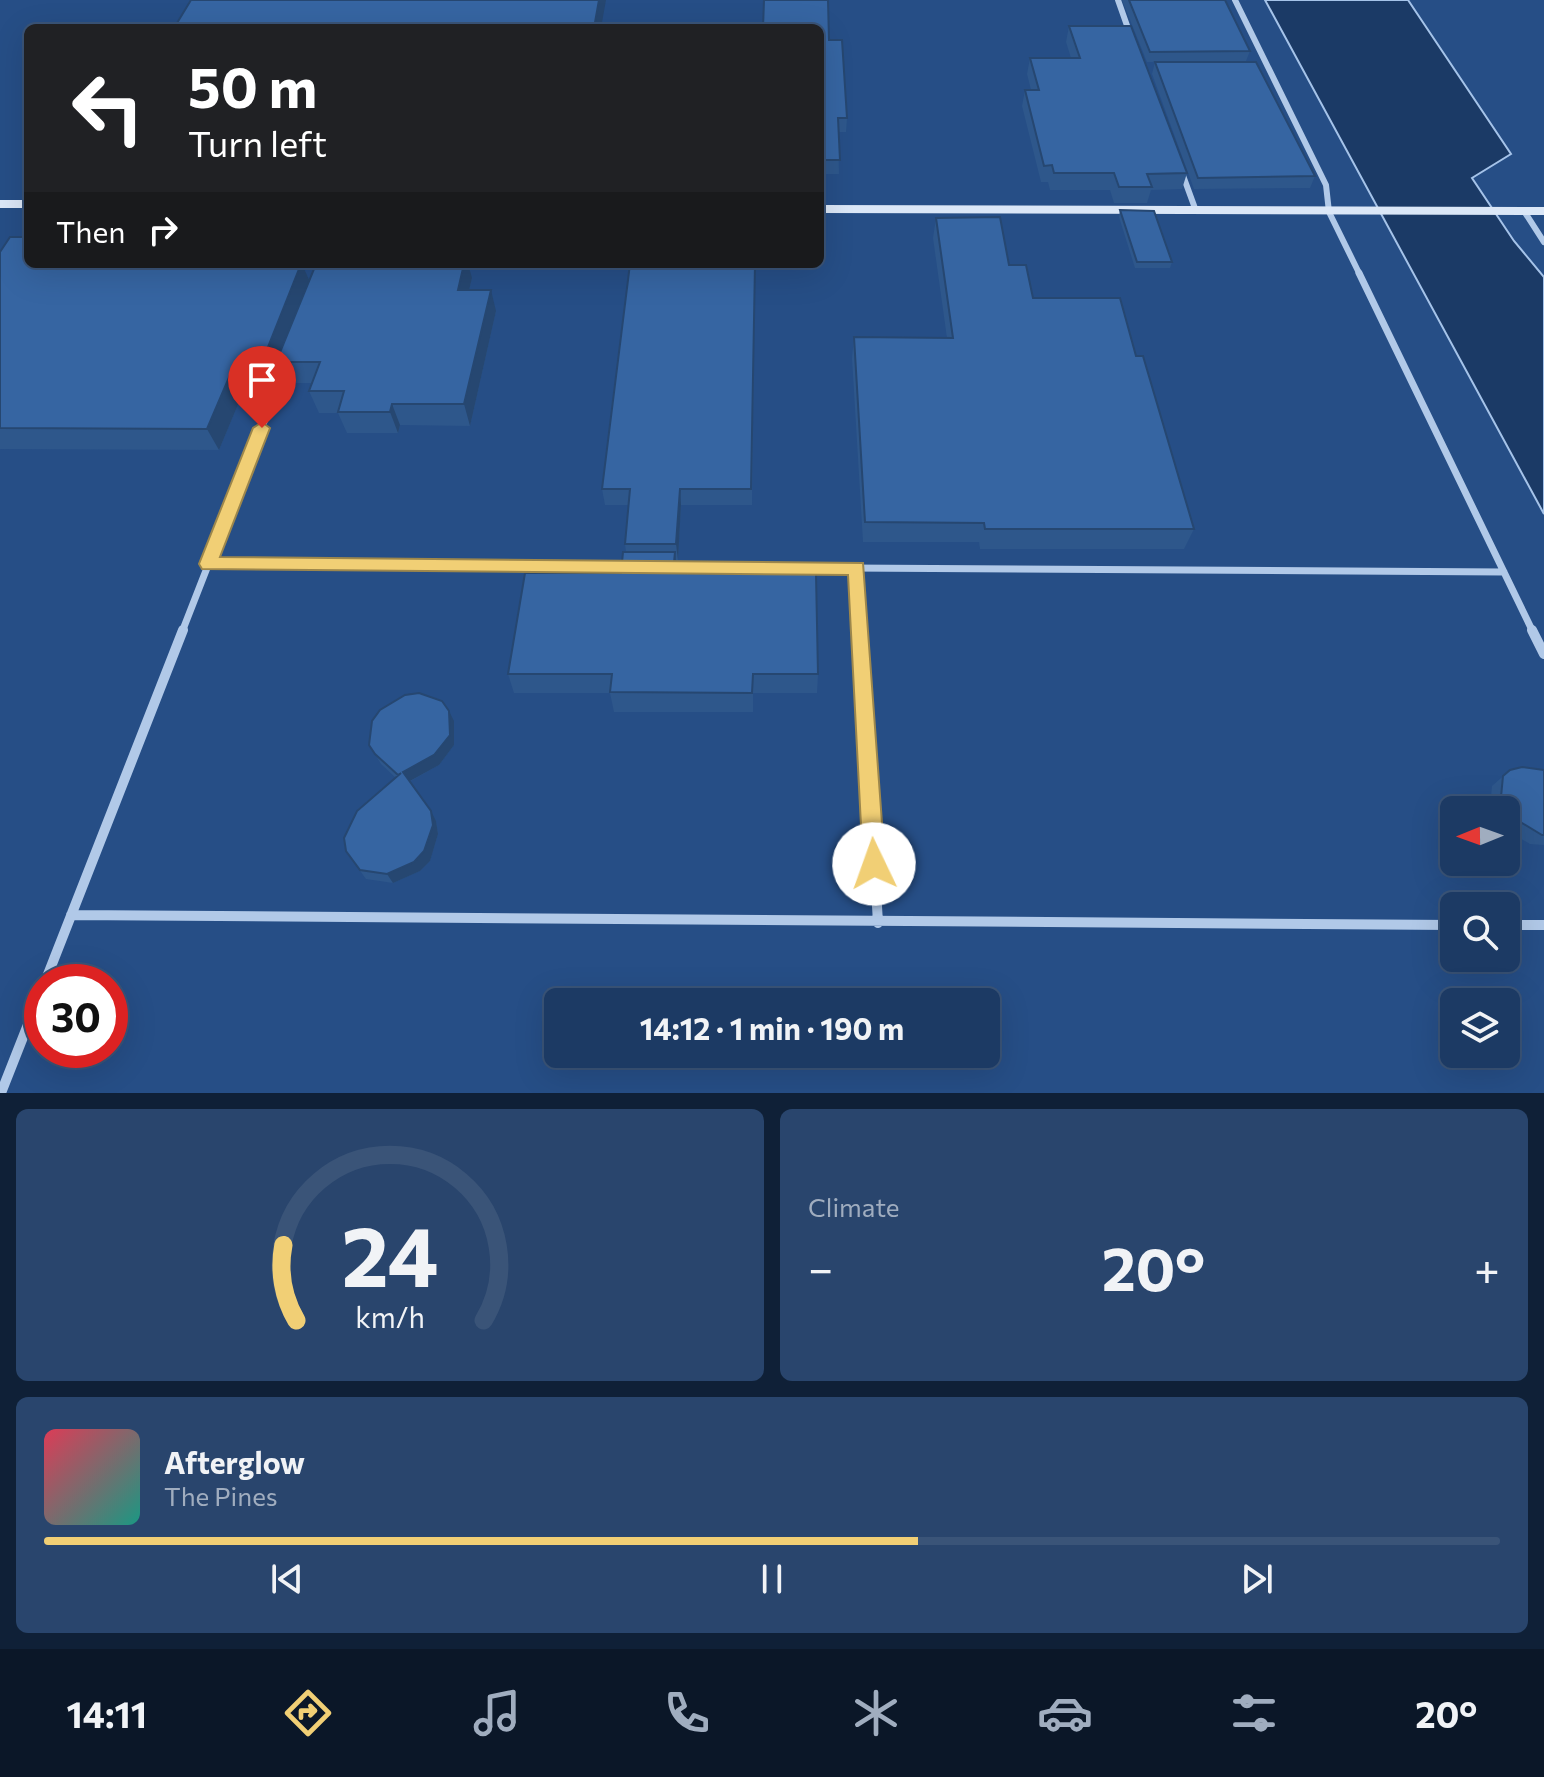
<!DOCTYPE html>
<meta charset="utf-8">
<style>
body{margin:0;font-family:Commissioner,sans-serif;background:#29456d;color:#f1f3f6;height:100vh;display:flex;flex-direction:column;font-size:30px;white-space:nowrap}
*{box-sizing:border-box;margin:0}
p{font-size:26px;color:#a0adbf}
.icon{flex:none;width:44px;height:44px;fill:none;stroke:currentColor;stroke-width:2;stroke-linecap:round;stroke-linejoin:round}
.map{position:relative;height:1093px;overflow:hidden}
.details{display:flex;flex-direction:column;gap:16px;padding:16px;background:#0f2037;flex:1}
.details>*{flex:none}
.banner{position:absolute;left:24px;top:24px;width:800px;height:244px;border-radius:12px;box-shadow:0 8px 32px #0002,0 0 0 2px #3a5478;background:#202124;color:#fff;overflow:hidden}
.needle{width:52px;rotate:269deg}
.controls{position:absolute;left:1440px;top:796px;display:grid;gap:16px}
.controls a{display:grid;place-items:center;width:80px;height:80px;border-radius:12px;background:#1c3a64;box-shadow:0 8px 32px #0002,0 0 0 2px #3a5478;font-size:40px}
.speed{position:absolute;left:24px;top:964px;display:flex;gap:16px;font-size:40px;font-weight:700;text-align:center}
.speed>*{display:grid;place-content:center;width:104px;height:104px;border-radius:50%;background:#1c3a64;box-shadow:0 8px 32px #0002,0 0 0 2px #3a5478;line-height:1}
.speed .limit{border:12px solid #d22;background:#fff;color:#111}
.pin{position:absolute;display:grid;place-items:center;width:68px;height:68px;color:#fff;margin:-82px -34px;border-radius:50% 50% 50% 0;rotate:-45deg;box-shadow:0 0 8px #0007}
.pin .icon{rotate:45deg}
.me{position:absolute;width:88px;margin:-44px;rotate:357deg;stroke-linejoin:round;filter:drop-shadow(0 0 6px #0008)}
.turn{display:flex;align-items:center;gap:28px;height:168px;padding:0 32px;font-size:36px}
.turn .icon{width:104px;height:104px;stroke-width:2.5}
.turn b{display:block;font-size:56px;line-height:68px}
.then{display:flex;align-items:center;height:76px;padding:0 32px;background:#0003;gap:16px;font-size:30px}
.big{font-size:60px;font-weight:700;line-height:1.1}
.details .widget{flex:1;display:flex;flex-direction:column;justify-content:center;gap:12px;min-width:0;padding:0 28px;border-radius:12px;background:#29456d}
.details .dial{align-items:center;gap:0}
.dial svg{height:208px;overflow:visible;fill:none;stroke:#3a5478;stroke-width:7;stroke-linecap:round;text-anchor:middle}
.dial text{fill:#f1f3f6;stroke:none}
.song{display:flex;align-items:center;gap:24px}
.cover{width:96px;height:96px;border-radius:12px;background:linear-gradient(135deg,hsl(350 70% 55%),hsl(170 70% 35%))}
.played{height:8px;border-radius:4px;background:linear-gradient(90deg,#f1cf75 60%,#3a5478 60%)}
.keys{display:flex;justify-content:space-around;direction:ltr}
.heat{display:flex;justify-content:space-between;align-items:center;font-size:44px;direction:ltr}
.details .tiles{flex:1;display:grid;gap:16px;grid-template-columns:1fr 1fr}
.widget:last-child{grid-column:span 2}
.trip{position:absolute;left:544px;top:988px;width:456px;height:80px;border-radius:12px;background:#1c3a64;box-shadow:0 8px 32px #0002,0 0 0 2px #3a5478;font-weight:700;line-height:80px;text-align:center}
.tab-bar{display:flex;height:128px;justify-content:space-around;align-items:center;background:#0b1728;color:#a0adbf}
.tab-bar .icon{width:56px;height:56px}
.tab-bar .selected{color:#f1cf75}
.tab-bar b{font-size:36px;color:#f1f3f6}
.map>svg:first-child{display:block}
</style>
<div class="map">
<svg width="1544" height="1093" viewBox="0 0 1544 1093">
<rect width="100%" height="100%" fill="#264e86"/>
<path fill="#1b3a66" stroke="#a5c3e9" stroke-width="2" d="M1265 0H1408L1511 154 1472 178 1514 241 1544 277V514Z"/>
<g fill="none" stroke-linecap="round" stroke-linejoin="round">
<path stroke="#b1c9e8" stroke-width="6" d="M1118 0 1130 34
M1235 0 1326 185 1329 212 1360 275
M1181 170 1196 211
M1524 211 1544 242"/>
<path stroke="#b1c9e8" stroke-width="7" d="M1359 273 1533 632
M208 564 632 567
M665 567 1504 572
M857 568 861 632
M182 632 285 368"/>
<path stroke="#b1c9e8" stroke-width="10" d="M861 630 878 923
M1532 630 1544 654
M71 915 1454 925
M1506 925H1544
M45 982 183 630
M1 1093 42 989"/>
<path fill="#dbe7f7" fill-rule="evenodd" d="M0 200H28V208H0Z
M820 205 1544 207V215L820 213Z"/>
</g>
<path fill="#2e578b" d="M1122 0H1225L1250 51 1246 61 1147 62Z
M1069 26 1187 173 1182 189 1151 190 1147 203H1114L1110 190H1050L1048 182H1041L1022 106 1025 90H1031L1027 74 1030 58H1071L1066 42Z
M820 28 829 40 847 118 846 132H838L839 174H820Z
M1155 62 1315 176 1310 188 1194 189 1152 74Z
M1120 210 1172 262 1170 268H1135L1119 217Z
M936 218 1009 265 1033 298 1136 356 1194 529 1184 549H980L979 542H863L852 358 854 337 947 338 933 238Z
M0 252 28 264H302L309 280 472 278 469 290 496 311 470 426 400 425 398 433H347L338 413H319L309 391 312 383H286L278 367 272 383H247L219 450 0 449Z
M755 264 752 505H681L678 560H675L677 573 818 674 817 693H753V712H614L610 693H514L508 674 621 573 626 552 625 544 629 505H605L602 489Z
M454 721V745L439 765 409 782 436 821 438 834 430 861 420 871 393 883 366 879 346 851 396 778 381 764 369 745Z
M1510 770H1544V845L1530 844 1506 830V810H1492L1490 807 1492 786Z"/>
<path fill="#264771" d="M599 0H606L601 28H594Z
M301 264H302L311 284 276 362 278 367 272 383 262 362Z
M464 264H468L472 278 464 311 458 290Z
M491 290 496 311 470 426 464 404Z
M236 361 247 383 219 450 207 429Z
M392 404 400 425 398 433 390 412Z
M680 489 681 505 678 560 676 544Z
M675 552 677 573H673Z
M449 711 454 721V745L439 765 408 782 403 772Z
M431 811 436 821 438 834 430 861 420 871 393 883 387 874Z"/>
<path fill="#3665a2" stroke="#264771" stroke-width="2" d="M191 0H599L594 28H174Z
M764 0H828L829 40H842L847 118H838L840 160H820V28H763Z
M1129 0H1225L1250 51 1150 52Z
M1069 26H1131L1187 173 1147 174 1152 187H1119L1114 173H1054L1052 165 1044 166 1025 90H1039L1030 58H1080Z
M1155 62H1256L1315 176 1198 178Z
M1120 210 1154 211 1172 262H1137Z
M1000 217 1009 265H1026L1033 298H1120L1136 356H1143L1194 529H985L984 523 865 522 854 337 953 338 936 218Z
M10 237H28V264H301L262 362 236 361 207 429 0 428V252Z
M316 264H464L458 290H491L464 404H392L390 412H338L344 391H309L320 362H276Z
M630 264H755L751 489H680L676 544H625L630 489H602Z
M623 552H675L673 573 816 574 818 674H753L752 693 610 692 612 674H508L525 573H621Z
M419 693 442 701 449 711 450 735 434 755 403 772 431 811 433 825 424 851 414 862 387 874 360 870 346 851 344 838 357 811 401 773 398 775 375 754 369 745 372 721 380 710 405 695Z
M1522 767 1544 770V835H1542L1517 820 1501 797 1503 776 1510 770Z"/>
<path fill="#f1cf75" stroke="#9d874c" stroke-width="2" d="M262 422 270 428 220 557 863 563 885 864 882 871 874 874 866 871 863 864 848 575 202 569 199 564 253 428Z"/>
</svg>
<div class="controls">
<a><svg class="needle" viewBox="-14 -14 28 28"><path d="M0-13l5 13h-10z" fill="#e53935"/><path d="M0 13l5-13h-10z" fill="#a0adbf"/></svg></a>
<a><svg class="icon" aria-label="search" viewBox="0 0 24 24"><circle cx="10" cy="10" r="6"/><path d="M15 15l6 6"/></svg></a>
<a><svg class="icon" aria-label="layers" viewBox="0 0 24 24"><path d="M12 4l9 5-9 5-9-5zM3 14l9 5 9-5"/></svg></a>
</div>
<div class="speed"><div class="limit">30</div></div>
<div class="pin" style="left:262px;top:428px;background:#d93025"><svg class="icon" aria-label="arrive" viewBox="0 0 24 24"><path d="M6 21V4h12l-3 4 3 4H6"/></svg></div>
<svg class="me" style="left:874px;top:864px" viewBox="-20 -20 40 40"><circle r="19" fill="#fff"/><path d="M0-13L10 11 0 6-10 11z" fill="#f1cf75"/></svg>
<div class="trip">14:12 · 1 min · 190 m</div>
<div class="banner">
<div class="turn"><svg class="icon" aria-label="left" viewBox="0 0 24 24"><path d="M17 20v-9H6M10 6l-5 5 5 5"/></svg><div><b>50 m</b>Turn left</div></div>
<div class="then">Then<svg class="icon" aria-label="right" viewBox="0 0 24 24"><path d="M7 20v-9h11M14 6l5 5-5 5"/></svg></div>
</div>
</div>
<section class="details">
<div class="tiles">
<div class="widget dial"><svg viewBox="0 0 100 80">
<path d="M14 69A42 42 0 1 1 86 69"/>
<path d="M14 69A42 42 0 0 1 9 40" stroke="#f1cf75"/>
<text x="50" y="56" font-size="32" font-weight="700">24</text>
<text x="50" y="72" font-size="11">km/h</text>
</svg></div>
<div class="widget"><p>Climate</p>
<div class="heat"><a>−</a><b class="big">20°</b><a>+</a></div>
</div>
<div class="widget">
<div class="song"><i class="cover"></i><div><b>Afterglow</b><p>The Pines</p></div></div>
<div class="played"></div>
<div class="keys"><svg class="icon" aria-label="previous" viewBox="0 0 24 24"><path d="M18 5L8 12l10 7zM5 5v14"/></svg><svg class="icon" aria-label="pause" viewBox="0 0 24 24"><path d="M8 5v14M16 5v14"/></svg><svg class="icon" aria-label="next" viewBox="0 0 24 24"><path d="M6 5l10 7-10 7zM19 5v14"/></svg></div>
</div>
</div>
</section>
<nav class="tab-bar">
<b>14:11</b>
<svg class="icon selected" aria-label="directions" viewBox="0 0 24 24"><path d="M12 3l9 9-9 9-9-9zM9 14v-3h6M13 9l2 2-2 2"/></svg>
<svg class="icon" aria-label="music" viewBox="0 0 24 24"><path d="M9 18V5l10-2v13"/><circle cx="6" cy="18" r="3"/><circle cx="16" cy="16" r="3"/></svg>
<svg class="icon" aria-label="phone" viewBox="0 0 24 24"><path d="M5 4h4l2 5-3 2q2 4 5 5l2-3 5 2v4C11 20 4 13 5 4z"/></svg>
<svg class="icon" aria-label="climate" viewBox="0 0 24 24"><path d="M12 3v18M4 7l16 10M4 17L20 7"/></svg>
<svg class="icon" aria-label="car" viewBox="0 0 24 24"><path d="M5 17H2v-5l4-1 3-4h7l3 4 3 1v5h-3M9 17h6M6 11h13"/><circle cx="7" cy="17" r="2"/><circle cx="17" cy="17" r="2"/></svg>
<svg class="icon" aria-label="filters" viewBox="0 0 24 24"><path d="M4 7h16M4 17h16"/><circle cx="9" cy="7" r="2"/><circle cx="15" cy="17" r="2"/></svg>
<b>20°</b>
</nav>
